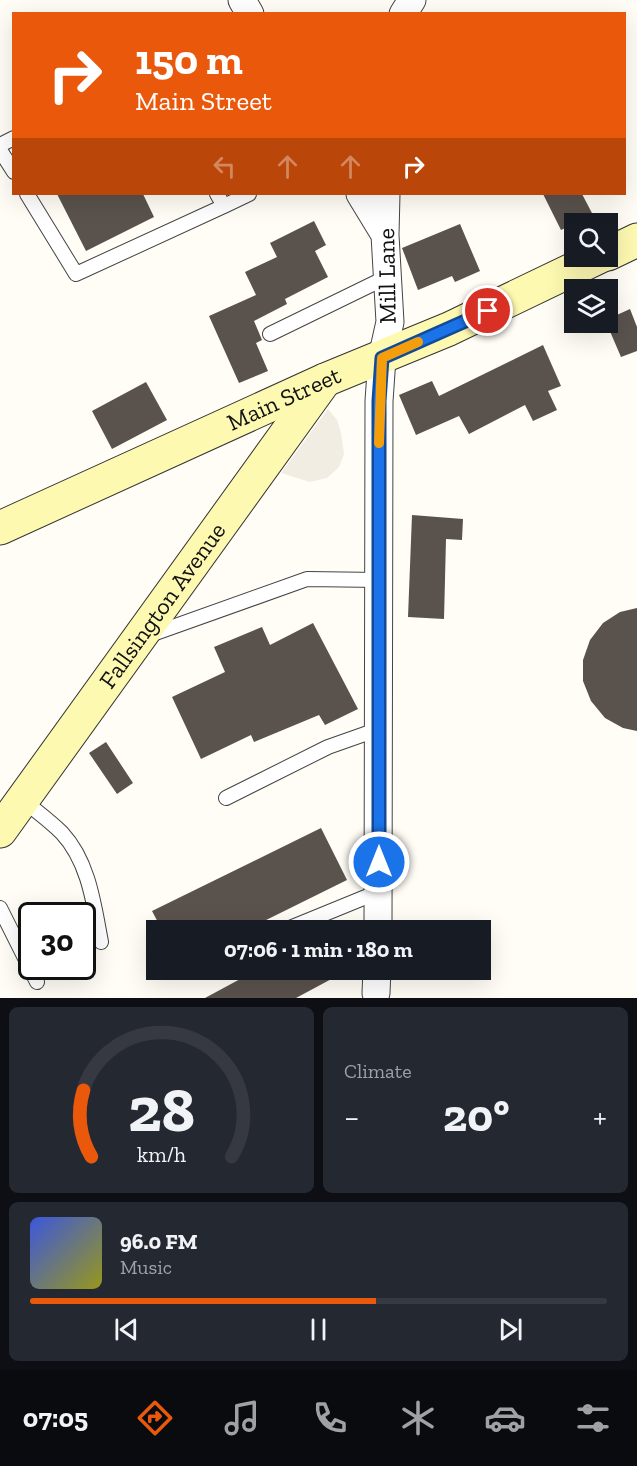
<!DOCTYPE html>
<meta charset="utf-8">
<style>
body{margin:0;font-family:"Zilla Slab",serif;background:#242831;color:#f1f3f6;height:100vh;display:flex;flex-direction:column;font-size:22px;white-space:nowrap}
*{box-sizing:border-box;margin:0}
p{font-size:20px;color:#9ea1a6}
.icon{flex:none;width:33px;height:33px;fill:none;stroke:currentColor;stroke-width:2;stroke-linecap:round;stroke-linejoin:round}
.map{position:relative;height:998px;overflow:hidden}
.sheet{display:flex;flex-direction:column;gap:9px;padding:9px;background:#0d0f14;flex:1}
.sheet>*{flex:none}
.banner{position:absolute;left:12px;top:12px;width:614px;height:183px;border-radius:0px;box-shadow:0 6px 24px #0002;background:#ea580c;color:#fff;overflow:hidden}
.fabs{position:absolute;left:564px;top:213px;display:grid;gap:12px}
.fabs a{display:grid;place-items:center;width:54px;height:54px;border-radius:0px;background:#171b24;box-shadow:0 6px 24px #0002;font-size:30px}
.speed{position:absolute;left:18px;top:902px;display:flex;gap:12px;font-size:30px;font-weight:700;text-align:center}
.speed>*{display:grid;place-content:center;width:78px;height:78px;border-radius:50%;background:#171b24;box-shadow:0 6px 24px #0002;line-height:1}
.speed .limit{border:3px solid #111;border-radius:9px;background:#fff;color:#111}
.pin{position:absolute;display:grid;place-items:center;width:51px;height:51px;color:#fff;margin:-26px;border:3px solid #fff;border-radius:50%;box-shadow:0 2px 6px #0007}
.me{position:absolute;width:66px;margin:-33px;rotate:0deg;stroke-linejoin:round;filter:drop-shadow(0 0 4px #0008)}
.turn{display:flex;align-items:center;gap:21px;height:126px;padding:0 24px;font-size:27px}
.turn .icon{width:78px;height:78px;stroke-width:2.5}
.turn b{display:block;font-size:42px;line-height:51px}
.lanes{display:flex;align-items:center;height:57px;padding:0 24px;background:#0003;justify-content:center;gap:30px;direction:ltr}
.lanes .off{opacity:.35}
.big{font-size:45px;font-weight:800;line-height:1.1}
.sheet .card{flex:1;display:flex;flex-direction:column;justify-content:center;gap:9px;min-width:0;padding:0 21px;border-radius:9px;background:#242831}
.sheet .dial{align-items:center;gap:0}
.dial svg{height:156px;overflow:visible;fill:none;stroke:#363941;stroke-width:7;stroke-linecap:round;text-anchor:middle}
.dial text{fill:#f1f3f6;stroke:none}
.song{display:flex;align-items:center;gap:18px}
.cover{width:72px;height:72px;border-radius:9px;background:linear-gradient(135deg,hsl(230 70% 55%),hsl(60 70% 35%))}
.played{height:6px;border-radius:3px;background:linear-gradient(90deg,#ea580c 60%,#363941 60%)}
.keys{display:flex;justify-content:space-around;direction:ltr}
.heat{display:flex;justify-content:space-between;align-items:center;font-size:33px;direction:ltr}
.sheet .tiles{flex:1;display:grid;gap:9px;grid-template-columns:1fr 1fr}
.card:last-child{grid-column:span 2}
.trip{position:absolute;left:146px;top:920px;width:345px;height:60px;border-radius:0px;background:#171b24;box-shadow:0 6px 24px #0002;font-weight:800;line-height:60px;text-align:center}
.dock{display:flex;height:96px;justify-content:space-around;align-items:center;background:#090b0e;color:#9ea1a6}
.dock .icon{width:42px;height:42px}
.dock .selected{color:#ea580c}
.dock b{font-size:27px;color:#f1f3f6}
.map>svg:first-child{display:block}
</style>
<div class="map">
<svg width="637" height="998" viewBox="0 0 637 998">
<rect width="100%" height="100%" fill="#fffdf5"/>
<path fill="#f1ede2" d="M328 409 337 420 341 433 344 454 339 467 327 478 310 482 281 473Z"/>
<path fill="#5a524d" d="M57 194H143L154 217 86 251Z
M543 194H582L593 215 561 230Z
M314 221 326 245 315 251 328 277 285 299 287 304 254 321 262 340 256 343 268 371 239 383 209 316 256 295 245 272 277 257 270 243Z
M460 224 480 271 455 282 452 276 418 290 402 248Z
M630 309 637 327V351L621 357 606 322 608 319Z
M543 345 561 386 548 391 557 410 533 421 525 405 469 434 459 416 416 435 399 395 432 381 439 396Z
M146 382 167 420 112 449 92 411Z
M412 515 463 519 462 540 446 539 444 619 408 617Z
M637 608V731L623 728 605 718 591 701 583 681V660L590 640 603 623 620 612Z
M313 623 358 709 325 725 319 715 254 742 251 735 201 759 172 697 225 672 214 647 262 627 270 645Z
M106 742 133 783 117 794 89 753Z
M321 828 347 880 246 930H162L152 911Z
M259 969H350L296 998H205Z"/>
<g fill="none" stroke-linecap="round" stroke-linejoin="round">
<g stroke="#444" stroke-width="16">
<path id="lane" d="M0 145 14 138
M0 150 14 172
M27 194 76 274 224 206 217 194
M224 206 249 194
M270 334 387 277
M150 635 307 579 379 580
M226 798 328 747 379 729
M23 800C36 811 50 821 62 833 89 862 94 905 101 942
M0 908 37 982
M285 930 378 892"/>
</g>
<g stroke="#444" stroke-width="29">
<path id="street" d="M242 0 250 14
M403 14 412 0
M360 194 385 235
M378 930 379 401 382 358 390 322 385 235 386 194
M376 993 377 969"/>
</g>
<g stroke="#333" stroke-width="35">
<g id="secondary">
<path d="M608 254 637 240"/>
<path id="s1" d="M0 528 325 380 449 329 601 256"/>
<path id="s2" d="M0 831 325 380"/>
</g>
</g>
<use href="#lane" stroke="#fff" stroke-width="14"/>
<use href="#street" stroke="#fff" stroke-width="27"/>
<use href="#secondary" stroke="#fef9b1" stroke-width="33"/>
</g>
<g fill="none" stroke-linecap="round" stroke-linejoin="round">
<g stroke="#114b97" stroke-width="15">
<path id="route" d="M379 862V401L382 358 488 311"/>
</g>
<use href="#route" stroke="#1a73e8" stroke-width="10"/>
<path stroke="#f59e0b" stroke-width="10" d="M379 443 382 358 418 342"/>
</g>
<g text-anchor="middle" stroke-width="6" stroke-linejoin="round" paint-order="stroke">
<g font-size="24" fill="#111" stroke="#fff">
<text transform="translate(387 276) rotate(-91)" y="8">Mill Lane</text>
<text dy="8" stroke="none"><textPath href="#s1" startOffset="312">Main Street</textPath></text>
<text dy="8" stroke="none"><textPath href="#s2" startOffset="278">Fallsington Avenue</textPath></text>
</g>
</g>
</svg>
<div class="fabs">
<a><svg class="icon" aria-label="search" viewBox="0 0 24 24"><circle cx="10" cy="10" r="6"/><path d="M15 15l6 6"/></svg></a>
<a><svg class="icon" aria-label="layers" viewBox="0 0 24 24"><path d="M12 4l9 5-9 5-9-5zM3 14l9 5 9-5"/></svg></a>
</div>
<div class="speed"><div class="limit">30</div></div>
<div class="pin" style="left:488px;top:311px;background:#d93025"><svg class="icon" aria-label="arrive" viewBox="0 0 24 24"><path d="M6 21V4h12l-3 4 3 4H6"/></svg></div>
<svg class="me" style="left:379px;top:862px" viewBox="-20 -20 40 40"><circle r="17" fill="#1a73e8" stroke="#fff" stroke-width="3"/><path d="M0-11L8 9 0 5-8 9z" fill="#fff"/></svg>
<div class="trip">07:06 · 1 min · 180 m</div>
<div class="banner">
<div class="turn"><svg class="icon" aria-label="right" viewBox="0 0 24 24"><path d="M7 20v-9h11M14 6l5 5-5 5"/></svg><div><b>150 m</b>Main Street</div></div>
<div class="lanes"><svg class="icon off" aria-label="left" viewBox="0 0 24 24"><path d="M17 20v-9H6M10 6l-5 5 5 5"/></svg><svg class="icon off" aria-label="ahead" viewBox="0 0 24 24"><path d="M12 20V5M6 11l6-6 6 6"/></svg><svg class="icon off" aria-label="ahead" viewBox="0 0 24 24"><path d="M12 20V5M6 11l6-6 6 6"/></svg><svg class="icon" aria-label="right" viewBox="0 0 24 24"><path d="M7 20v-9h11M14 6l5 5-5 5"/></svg></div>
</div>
</div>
<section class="sheet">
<div class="tiles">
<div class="card dial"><svg viewBox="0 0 100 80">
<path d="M14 69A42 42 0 1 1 86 69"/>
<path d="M14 69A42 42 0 0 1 10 35" stroke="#ea580c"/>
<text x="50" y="56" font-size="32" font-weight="700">28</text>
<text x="50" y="72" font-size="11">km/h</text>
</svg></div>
<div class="card"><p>Climate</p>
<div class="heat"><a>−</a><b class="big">20°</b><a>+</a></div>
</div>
<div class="card">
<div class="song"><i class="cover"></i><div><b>96.0 FM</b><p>Music</p></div></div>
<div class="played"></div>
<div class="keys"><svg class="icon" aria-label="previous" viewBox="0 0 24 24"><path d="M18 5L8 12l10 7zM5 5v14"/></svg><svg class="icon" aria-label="pause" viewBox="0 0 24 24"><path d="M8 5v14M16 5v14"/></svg><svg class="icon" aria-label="next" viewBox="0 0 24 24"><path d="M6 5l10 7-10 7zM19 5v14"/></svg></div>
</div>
</div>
</section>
<nav class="dock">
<b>07:05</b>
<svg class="icon selected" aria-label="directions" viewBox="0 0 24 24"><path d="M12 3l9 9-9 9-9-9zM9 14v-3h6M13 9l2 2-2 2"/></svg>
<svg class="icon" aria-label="music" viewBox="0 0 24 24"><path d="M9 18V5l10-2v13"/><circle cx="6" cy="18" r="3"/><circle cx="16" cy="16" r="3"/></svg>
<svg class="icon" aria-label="phone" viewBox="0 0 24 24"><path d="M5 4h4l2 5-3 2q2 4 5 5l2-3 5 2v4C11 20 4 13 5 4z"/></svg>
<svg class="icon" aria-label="climate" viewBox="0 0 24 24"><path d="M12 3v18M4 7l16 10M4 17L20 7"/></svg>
<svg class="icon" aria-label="car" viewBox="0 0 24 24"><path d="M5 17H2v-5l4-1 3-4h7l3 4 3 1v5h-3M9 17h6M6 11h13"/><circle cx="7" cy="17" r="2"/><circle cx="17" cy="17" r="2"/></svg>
<svg class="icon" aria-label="filters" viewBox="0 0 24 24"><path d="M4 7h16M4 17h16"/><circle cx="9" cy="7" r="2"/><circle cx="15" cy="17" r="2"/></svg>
</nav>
